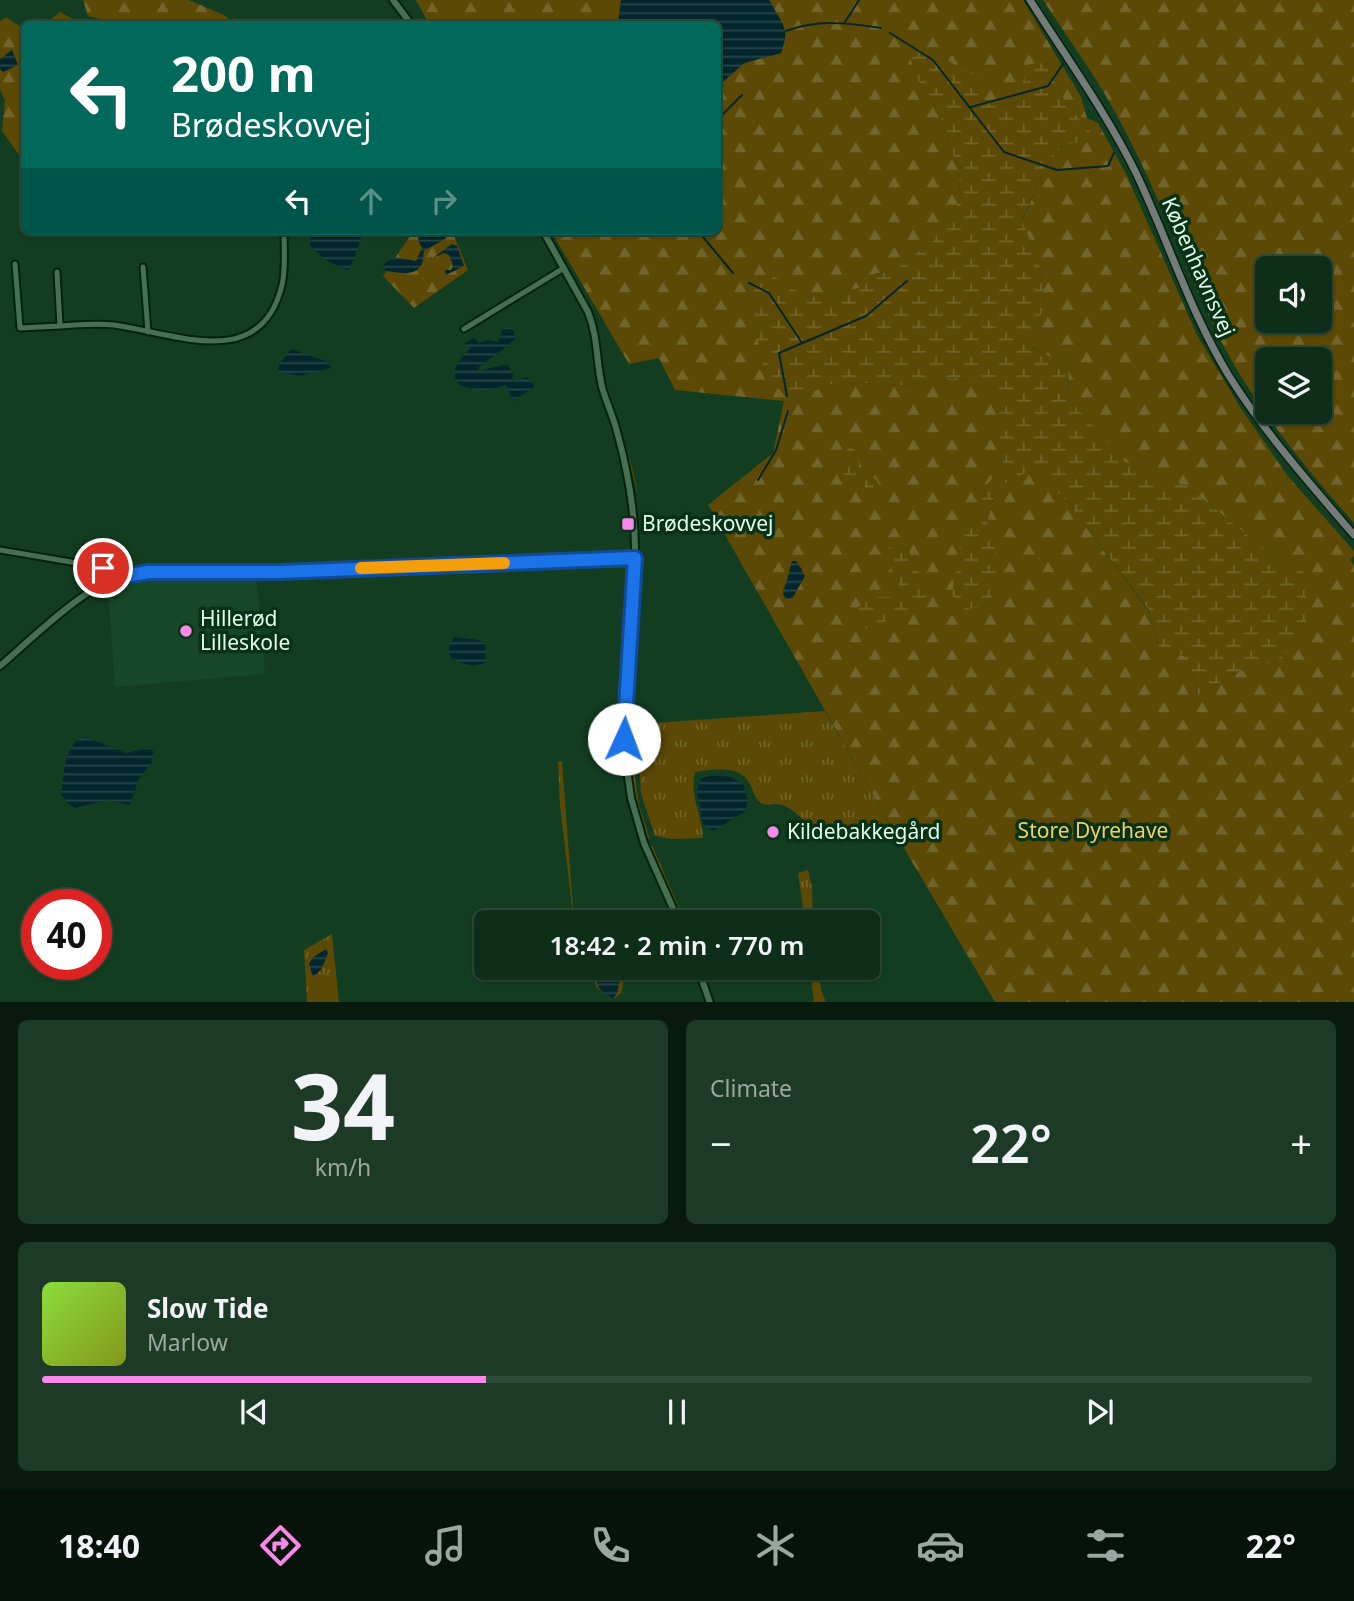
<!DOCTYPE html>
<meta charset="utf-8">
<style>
body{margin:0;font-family:"Noto Sans",sans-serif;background:#1c3a26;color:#f1f3f6;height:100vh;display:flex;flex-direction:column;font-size:26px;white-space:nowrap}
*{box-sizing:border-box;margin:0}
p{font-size:23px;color:#9ba8a2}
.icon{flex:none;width:38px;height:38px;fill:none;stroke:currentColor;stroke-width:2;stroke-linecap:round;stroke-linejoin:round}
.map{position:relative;height:1002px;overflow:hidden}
.panel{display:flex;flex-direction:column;gap:18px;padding:18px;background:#08190e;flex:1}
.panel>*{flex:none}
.guide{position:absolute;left:21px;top:21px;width:700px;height:214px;border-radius:10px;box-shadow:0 2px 5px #0004,0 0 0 2px #2e4a38;background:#00695c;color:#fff;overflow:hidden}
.buttons{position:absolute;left:1255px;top:256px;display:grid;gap:14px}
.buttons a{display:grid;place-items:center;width:77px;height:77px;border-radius:10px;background:#0e2e19;box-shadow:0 2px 5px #0004,0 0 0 2px #2e4a38;font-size:35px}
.speed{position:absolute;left:21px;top:889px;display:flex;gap:14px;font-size:35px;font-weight:700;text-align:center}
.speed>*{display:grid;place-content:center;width:91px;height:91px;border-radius:50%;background:#0e2e19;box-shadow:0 2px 5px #0004,0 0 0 2px #2e4a38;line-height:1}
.speed .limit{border:10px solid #d22;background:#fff;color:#111}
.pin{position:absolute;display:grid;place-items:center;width:60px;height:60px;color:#fff;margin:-30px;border:4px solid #fff;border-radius:50%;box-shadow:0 2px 7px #0007}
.me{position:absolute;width:77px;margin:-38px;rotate:2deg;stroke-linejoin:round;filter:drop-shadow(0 0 5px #0008)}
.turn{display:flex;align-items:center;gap:24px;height:147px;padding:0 35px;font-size:32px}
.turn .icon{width:91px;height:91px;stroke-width:2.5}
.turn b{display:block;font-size:49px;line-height:60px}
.lanes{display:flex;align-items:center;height:66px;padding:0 35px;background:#0003;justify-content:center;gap:35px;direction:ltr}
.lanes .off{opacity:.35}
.big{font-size:52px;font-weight:600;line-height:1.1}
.panel .widget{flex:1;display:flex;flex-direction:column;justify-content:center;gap:10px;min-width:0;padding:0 24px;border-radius:10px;background:#1c3a26}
.panel .dial{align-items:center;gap:0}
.dial b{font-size:91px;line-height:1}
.song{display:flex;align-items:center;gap:21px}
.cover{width:84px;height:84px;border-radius:10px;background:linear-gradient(135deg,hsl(90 70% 55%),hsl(70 70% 35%))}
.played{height:7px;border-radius:4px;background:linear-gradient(90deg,#f888ea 35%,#2e4a38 35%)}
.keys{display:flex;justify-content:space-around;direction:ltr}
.heat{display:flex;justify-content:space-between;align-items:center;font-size:38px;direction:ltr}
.panel .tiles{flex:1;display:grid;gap:18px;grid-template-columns:1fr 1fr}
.widget:last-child{grid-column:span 2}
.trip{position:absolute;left:474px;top:910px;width:406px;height:70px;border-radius:10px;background:#0e2e19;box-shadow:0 2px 5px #0004,0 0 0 2px #2e4a38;font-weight:600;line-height:70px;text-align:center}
.tab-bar{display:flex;height:112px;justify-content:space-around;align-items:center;background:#06120a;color:#9ba8a2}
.tab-bar .icon{width:49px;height:49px}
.tab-bar .selected{color:#f888ea}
.tab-bar b{font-size:32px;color:#f1f3f6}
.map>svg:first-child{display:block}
</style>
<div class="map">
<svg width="1354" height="1003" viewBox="0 0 1354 1003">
<defs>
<pattern id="grass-tufts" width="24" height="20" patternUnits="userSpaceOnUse" patternTransform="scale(1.75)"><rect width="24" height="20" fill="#5c4905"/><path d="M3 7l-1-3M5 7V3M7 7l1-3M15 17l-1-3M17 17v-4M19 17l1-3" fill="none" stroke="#73642a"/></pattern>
<pattern id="forest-firs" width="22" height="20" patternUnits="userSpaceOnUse" patternTransform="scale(1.75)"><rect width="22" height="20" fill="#5c4905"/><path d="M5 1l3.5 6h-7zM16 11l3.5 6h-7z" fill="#73642a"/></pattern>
<pattern id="wetland-marsh" width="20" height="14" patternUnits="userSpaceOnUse" patternTransform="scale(1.75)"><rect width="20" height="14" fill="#5c4905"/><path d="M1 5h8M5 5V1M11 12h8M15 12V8" fill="none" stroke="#73642a"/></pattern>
<pattern id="water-rules" width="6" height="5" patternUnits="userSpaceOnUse" patternTransform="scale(1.75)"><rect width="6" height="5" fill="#02262c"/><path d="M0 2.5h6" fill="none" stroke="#27464b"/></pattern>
</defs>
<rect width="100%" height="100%" fill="#133d21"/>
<path fill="#164828" d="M256 575 265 674 115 687 108 588 136 578Z"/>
<path fill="url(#grass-tufts)" d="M603 373 634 475 639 497Z
M637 586 631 755H629C624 699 634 642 637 586Z
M825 711 895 833 882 837 818 838C809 826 797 810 782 805 775 802 768 807 761 803 755 799 753 790 750 784 740 764 713 769 695 772 689 797 702 814 703 838L672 839 655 836 641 794 637 730 641 724Z
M629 758H632L639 805 650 840C636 828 632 778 629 758Z
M562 761 574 922 560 806 558 762Z
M652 845 685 922H683L650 848Z
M808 870 812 887 813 922H805L798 873Z
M332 934 339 1002H307L304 950Z
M593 968H627L621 993 615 998C601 994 590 984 593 968Z
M810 968H818L821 990 826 1002H814Z"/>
<path fill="url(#forest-firs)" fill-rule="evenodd" d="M83 0H189L226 16 232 24H119L88 16Z
M416 0H621L618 24H429Z
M769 0H1023L1081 97 1087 118 1098 123 1127 176 1197 335 1240 407 1287 475 1354 551V556L1350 560 1354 565V1002H995L895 833 708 505 773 453 784 401 675 390 659 358 629 364 551 231H718V86L744 63 781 53 786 32ZM1045 63 1066 104 1096 139 1063 145 1048 163 1022 221 1040 267 1044 302 1032 348 1068 366 1069 399 1125 463 1187 486 1278 560 1303 570 1279 663 1247 667 1198 695 1188 658 1159 647 1148 610 1065 499 1031 469 996 488 987 522 995 548 962 529 977 515 986 486 1003 467 995 388 957 378 898 386 840 381 791 399 766 377 746 283 773 277 806 297 834 294 864 287 874 274 893 271 933 241 960 200 959 171 941 118 917 79 962 70 979 78V99L1000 107 1022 100 1023 82ZM894 540 905 545 932 598ZM796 561 802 569 793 597 785 599 783 589ZM871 597H896L908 609 883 623Z
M1043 0H1354V523C1302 464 1250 401 1215 329 1182 261 1156 188 1120 121 1098 79 1069 40 1043 0ZM1267 268H1320V320H1267ZM1267 359H1320V411H1267Z
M60 12 82 24H46Z
M6 17 24 29V162L2 131 5 100 0 90V21Z
M411 231H452L468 270 414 308 383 276 410 236Z"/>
<path fill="url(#wetland-marsh)" d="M907 48 929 50 979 78V99L1000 107 1022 100 1023 82 1030 64 1045 63 1066 104 1097 139 1063 145 1048 163 1022 220 1040 267 1044 303 1032 348 1068 366 1069 399 1125 462 1187 486 1278 560 1303 569 1308 618 1279 663 1247 667 1198 695 1188 658 1159 647 1148 609 1065 499 1031 470 996 488 987 522 995 548 998 589 988 602 963 611 952 595 962 529 977 515 986 486 1003 466 994 388 957 378 898 386 841 381 791 399 766 378 746 283 773 276 806 297 834 294 863 287 874 274 893 271 933 241 960 200 959 171 941 118 917 79Z
M853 445 859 464 857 475 848 478 839 471C840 460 844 451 853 445Z
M873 476 879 484 881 492 876 497 865 488V480Z
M895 539 905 544 932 598 930 600 922 601 904 594 884 555Z
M871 597H896L909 609 883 623 875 633 859 624 858 607Z"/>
<path fill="url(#water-rules)" d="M621 0H769C781 22 791 28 781 53L744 63 718 86V24H618Z
M12 50 18 65 3 72 0 69V59Z
M311 231H359L361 239 350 269 347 270 324 259 310 245Z
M421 231 448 232 445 239 424 251C423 255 424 259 422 263 417 278 397 272 386 271L383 265 393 257 416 261 422 248 418 240Z
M452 244 457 246 464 266 446 275 445 270H451L453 265 449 255 444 253 433 258Z
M512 327 516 339 478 368V371L508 364 511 372 514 373 511 382 527 377 535 386 513 401 506 385C488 391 476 393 458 384 449 370 460 358 471 348L464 343 474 338 479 343 488 340 498 342 502 330Z
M291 349 328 362 331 368 300 376 278 372 279 364Z
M792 561H796L805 576 793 597 789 599 783 595Z
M455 637 479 640 485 644 486 662C473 669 463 664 451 658 448 648 448 644 455 637Z
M86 737 126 753 149 748 154 752 151 764 139 778 130 805 108 800 75 808 67 803 61 794C64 777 63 741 86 737Z
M715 775 731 777 743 784 748 800 746 811 713 831 703 824 697 790 701 778Z
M326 949 328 953 321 970 313 977 309 964 313 957Z
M599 968H622L617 994 613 998C598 991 593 984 599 968Z"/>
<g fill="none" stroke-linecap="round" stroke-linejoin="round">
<path stroke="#02262c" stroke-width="2" d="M845 22 859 0
M786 31C817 19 849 23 881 28
M890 33 933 60 1004 152 1057 170 1108 166 1114 153
M971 107 1048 86 1063 64
M718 119 742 95
M698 231 733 273
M749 283 769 293 802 343
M787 396 779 353 866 316 907 281
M758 480 776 450 788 411"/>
<g stroke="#03220d" stroke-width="9">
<path id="minor" d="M15 264 20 328 60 326
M143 267 148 332
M57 272 60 326C78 325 96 323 114 325 174 333 261 373 282 285 286 268 284 248 284 231
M464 329 564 268
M0 550 124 571 130 575
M89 565 93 590"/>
</g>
<g stroke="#03220d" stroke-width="10">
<path id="tertiary" d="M393 0 411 24
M543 231 588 312C598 336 596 361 602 387 606 401 612 414 616 428 628 471 636 514 635 558L624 713 626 762 631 798 644 843 679 922
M0 666C30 640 76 595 111 580 123 576 136 574 148 572H279L635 558
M698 968 710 1003"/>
</g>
<g stroke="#03220d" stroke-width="10">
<path id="secondary" d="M1030 0C1066 57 1106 112 1136 173 1168 240 1190 312 1229 376 1265 433 1310 484 1354 535"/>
</g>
<use href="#minor" stroke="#477052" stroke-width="5"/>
<use href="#tertiary" stroke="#477052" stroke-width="6"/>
<use href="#secondary" stroke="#747b79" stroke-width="7"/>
</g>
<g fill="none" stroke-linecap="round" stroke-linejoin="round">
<g stroke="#114b97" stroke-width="18">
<path id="route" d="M103 568 124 571 131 575 148 572H279L635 558 624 739"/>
</g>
<use href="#route" stroke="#1a73e8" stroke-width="12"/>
<path stroke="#f59e0b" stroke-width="12" d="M361 568 504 563"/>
</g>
<g fill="#f888ea" stroke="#073217" stroke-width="2.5">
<rect x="621" y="517" width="14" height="14" rx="3.5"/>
<circle cx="186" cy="631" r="7"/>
<circle cx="773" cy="832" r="7"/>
</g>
<g text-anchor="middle" stroke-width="7" stroke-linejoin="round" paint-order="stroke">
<g font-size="21" fill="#e5fcea" stroke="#073217">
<text transform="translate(1198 267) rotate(66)" y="7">Københavnsvej</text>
</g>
<g font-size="21" fill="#e5fcea" stroke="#073217" text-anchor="start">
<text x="642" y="531">Brødeskovvej</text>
<text x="200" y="626">Hillerød<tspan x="200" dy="24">Lilleskole</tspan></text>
<text x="787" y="839">Kildebakkegård</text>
</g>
<g font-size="21" fill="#f2cf63" stroke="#073217">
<text x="1093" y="838">Store Dyrehave</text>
</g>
</g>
</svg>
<div class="buttons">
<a><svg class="icon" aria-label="sound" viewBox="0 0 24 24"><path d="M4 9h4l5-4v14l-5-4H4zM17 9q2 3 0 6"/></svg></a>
<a><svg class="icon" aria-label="layers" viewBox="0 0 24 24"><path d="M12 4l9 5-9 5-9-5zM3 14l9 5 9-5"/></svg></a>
</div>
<div class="speed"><div class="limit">40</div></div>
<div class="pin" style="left:103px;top:568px;background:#d93025"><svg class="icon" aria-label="arrive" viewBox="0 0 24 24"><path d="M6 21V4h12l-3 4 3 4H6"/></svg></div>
<svg class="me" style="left:624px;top:739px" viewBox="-20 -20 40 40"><circle r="19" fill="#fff"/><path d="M0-13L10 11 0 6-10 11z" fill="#1a73e8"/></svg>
<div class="trip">18:42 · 2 min · 770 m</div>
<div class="guide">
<div class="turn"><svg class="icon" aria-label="left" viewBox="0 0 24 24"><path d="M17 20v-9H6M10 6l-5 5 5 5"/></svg><div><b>200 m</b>Brødeskovvej</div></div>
<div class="lanes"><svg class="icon" aria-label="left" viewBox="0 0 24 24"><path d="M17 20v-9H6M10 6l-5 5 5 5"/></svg><svg class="icon off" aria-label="ahead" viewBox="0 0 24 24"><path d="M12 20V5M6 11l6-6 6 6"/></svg><svg class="icon off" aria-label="right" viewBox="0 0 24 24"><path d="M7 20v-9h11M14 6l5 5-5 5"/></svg></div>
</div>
</div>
<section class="panel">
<div class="tiles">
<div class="widget dial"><b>34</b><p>km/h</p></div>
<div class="widget"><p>Climate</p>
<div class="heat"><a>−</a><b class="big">22°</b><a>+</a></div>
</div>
<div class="widget">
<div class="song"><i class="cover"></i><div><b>Slow Tide</b><p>Marlow</p></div></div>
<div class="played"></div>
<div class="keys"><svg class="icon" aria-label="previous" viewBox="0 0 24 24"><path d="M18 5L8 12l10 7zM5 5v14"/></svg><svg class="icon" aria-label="pause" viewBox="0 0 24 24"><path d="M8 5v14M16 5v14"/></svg><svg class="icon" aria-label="next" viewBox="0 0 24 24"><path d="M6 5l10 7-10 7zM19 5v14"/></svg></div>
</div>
</div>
</section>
<nav class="tab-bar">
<b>18:40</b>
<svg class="icon selected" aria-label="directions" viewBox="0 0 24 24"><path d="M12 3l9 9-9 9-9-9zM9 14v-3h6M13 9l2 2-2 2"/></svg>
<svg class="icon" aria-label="music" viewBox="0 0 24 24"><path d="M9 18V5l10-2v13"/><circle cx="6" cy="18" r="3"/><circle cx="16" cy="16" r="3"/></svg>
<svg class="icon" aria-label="phone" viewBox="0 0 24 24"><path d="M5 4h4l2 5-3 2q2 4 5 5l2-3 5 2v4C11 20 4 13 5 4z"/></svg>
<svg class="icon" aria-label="climate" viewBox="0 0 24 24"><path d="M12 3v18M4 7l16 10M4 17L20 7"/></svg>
<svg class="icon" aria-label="car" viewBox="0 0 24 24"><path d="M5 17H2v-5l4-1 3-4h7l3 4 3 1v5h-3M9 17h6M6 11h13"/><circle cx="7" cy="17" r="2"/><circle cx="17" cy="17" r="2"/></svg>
<svg class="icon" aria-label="filters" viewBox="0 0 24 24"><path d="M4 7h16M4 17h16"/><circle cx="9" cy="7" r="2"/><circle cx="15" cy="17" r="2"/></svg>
<b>22°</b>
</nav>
